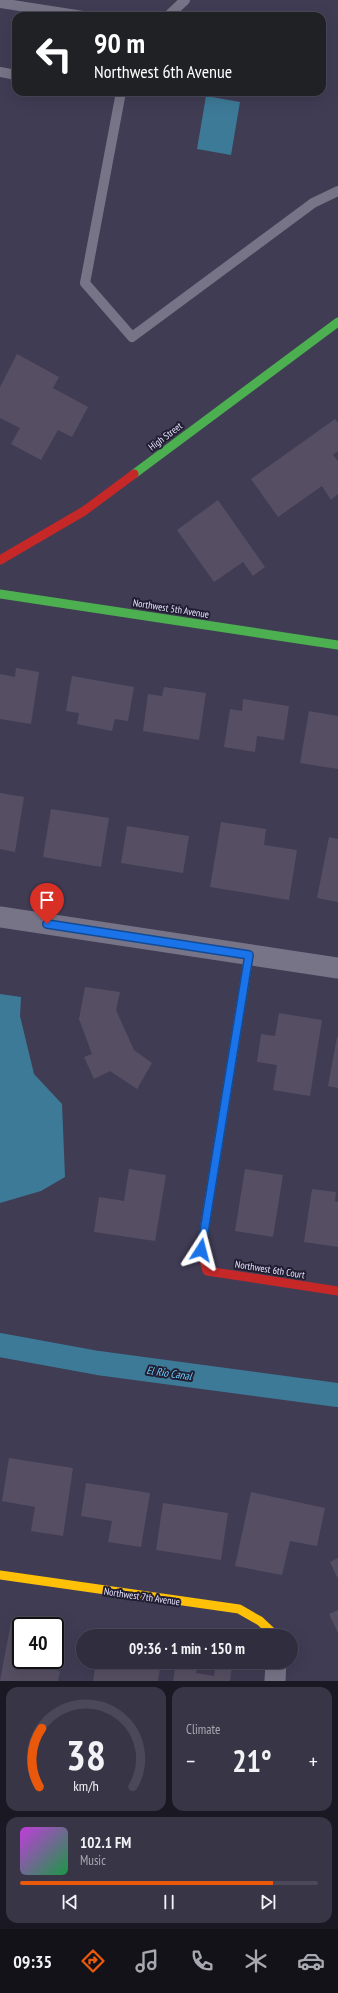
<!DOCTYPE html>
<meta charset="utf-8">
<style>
body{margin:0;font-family:"PT Sans Narrow",sans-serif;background:#383546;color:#f1f3f6;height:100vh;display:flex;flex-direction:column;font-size:15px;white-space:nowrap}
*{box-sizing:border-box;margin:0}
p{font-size:13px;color:#a8a8b0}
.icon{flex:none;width:22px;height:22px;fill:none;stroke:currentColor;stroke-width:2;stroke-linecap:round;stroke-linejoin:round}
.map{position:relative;height:1681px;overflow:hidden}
.drawer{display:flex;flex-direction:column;gap:6px;padding:6px;background:#1a1923;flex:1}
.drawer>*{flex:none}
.hud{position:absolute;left:12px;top:12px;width:314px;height:84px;border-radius:12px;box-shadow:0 4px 16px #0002,0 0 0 1px #4b4959;background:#202124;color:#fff;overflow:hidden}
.speed{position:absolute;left:12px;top:1617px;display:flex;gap:8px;font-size:20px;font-weight:700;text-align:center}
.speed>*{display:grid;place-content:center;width:52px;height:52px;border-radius:50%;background:#302d3f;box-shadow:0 4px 16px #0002,0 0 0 1px #4b4959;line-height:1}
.speed .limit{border:2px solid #111;border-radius:6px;background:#fff;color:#111}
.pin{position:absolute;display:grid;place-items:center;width:34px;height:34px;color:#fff;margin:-41px -17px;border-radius:50% 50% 50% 0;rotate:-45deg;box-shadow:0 0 4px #0007}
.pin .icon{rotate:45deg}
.me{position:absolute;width:44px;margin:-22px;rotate:9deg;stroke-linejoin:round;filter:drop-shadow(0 0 3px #0008)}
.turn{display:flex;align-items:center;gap:14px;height:84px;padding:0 16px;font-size:18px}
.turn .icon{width:52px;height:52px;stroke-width:2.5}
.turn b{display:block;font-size:28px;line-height:34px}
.big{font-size:30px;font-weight:600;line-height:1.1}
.drawer .card{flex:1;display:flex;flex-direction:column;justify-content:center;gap:6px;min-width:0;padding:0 14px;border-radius:12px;background:#383546}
.drawer .dial{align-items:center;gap:0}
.dial svg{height:104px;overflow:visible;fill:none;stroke:#4b4959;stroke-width:7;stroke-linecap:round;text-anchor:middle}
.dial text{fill:#f1f3f6;stroke:none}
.song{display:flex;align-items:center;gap:12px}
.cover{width:48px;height:48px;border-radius:6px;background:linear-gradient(135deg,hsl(290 70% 55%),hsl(140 70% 35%))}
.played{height:4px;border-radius:2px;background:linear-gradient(90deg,#ea580c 85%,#4b4959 85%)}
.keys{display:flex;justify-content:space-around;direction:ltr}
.heat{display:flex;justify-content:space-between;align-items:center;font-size:22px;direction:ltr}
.drawer .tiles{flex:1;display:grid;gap:6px;grid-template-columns:1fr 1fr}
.card:last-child{grid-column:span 2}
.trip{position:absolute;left:76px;top:1629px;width:222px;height:40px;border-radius:20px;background:#302d3f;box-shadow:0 4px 16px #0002,0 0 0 1px #4b4959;font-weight:600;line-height:40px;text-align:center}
.tab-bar{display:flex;height:64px;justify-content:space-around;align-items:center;background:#131219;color:#a8a8b0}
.tab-bar .icon{width:28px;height:28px}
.tab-bar .selected{color:#ea580c}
.tab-bar b{font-size:18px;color:#f1f3f6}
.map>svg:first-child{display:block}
</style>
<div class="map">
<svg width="338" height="1681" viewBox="0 0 338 1681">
<rect width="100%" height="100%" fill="#403c54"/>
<path fill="#3d7a97" d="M206 96 240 102 231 155 197 149Z
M0 994 21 997 20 1016 34 1074 62 1104 65 1177 41 1191 0 1203Z"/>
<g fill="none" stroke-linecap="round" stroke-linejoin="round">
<path stroke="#3d7a97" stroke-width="24" d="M0 1345 98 1363 338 1395"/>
</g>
<path fill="#564f63" d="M17 354 59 377 53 388 88 407 72 437 58 430 41 460 11 444 20 428 0 418V387Z
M335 419 338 423V451L333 455 338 461V494L331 500 322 486 278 517 251 479Z
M218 500 265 567 253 576 243 562 214 582 177 530Z
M16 668 39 672 31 724 0 719V674L15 677Z
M72 676 134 687 128 721 115 719 112 731 77 724 79 713 66 711Z
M164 687 206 693 199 740 143 731 148 694 162 696Z
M243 699 289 706 284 740 257 736 255 752 224 747 230 709 242 711Z
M309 711 338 716V769L300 763Z
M0 793 24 797 15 852 0 849Z
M51 809 109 818 101 867 43 857Z
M221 822 266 829 264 845 297 850 289 900 210 887Z
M127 826 189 836 183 873 121 863Z
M329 837 338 839V902L317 898Z
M85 987 120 992 116 1010 134 1050 152 1063 137 1089 110 1071 94 1079 84 1057 92 1054 79 1019Z
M279 1013 322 1020 310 1096 273 1090 277 1065 257 1062 261 1034 275 1036Z
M337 1037H338V1088L328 1086Z
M129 1169 166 1175 155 1241 94 1232 99 1197 124 1201Z
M245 1169 283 1175 273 1237 235 1231Z
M312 1189 336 1192 335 1201 338 1202V1247L304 1242Z
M9 1458 73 1468 63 1536 31 1531 35 1507 2 1501Z
M86 1483 150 1493 141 1547 108 1542 112 1521 81 1516Z
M251 1492 325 1508 317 1546 290 1541 282 1575 235 1566Z
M163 1503 228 1513 221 1560 156 1550Z
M338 1558V1579L330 1562Z
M338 1610V1633L329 1614Z
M11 1622 27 1625 21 1626V1660H46L44 1668 60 1671 58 1681H0Z
M96 1662H161L158 1681H93Z
M176 1662H198L196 1673 214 1676 216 1664 232 1666 230 1681H173Z"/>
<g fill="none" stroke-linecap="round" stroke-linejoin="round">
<path stroke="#777487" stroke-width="10" d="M0 3 83 16
M168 16 185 0
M0 72 16 75
M121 92 85 283 132 337 313 203 338 191"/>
<path stroke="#777487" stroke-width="21" d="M0 917 338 968
M275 1681 276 1662"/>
<path stroke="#4caf50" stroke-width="9" d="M134 474 338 322
M0 594 338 645"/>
<path stroke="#ffc107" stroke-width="9" d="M203 1257 201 1250 249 955
M0 1575 239 1609 260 1621 276 1636"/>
<path stroke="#c62828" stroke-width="9" d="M0 560 84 511 134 474
M203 1257 207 1271 338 1291"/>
</g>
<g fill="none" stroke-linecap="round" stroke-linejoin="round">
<g stroke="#114b97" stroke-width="10">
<path id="route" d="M47 924 249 955 201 1250"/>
</g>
<use href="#route" stroke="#1a73e8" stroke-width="7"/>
</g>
<g text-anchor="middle" stroke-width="4" stroke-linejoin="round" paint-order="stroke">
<g font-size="10" fill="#e6e3ff" stroke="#211e32">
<text transform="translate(165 436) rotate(-37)" y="4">High Street</text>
<text transform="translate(171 608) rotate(9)" y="4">Northwest 5th Avenue</text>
<text transform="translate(270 1269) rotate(9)" y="4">Northwest 6th Court</text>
<text transform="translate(142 1596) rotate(8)" y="4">Northwest 7th Avenue</text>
</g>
<g font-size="11" font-style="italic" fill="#6dcffc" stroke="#211e32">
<text transform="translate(169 1373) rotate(8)" y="4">El Rio Canal</text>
</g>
</g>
</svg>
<div class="speed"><div class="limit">40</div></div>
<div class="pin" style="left:47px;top:924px;background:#d93025"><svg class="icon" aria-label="arrive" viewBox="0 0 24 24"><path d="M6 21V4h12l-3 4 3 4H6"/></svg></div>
<svg class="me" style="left:201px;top:1250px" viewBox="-20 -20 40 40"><path d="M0-17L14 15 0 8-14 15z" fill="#1a73e8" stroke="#fff" stroke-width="4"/></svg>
<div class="trip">09:36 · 1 min · 150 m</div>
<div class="hud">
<div class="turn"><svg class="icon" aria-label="left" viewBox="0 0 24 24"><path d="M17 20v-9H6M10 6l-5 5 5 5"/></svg><div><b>90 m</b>Northwest 6th Avenue</div></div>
</div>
</div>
<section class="drawer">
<div class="tiles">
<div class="card dial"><svg viewBox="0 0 100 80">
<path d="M14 69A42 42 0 1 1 86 69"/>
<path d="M14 69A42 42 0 0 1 16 24" stroke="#ea580c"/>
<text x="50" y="56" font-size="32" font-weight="700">38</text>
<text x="50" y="72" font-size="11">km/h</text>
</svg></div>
<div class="card"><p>Climate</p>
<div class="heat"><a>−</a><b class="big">21°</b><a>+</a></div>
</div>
<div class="card">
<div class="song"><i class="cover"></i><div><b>102.1 FM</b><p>Music</p></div></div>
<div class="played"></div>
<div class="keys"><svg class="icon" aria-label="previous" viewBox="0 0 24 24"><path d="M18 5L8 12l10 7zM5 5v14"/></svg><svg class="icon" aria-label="pause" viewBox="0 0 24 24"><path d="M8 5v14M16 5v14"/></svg><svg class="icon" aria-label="next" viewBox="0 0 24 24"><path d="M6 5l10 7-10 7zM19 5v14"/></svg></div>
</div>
</div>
</section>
<nav class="tab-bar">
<b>09:35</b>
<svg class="icon selected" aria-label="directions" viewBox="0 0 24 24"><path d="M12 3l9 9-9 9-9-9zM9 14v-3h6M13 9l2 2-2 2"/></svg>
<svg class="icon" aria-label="music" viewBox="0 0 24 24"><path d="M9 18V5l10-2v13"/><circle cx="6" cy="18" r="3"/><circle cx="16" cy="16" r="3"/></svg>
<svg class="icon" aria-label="phone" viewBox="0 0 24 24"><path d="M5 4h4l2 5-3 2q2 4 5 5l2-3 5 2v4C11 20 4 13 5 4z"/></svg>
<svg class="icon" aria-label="climate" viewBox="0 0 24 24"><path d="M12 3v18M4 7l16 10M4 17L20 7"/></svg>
<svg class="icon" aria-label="car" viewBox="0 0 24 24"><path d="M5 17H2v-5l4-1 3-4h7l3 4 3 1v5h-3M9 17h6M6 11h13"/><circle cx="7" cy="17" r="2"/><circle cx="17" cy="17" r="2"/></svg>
</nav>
